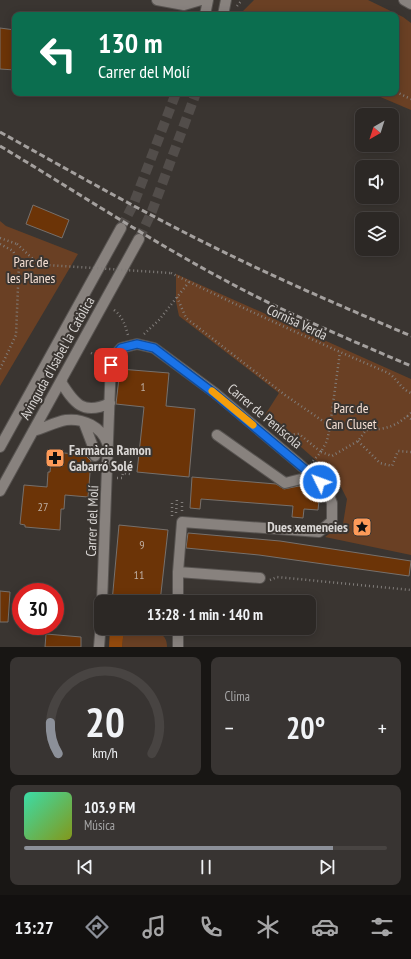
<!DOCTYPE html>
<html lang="es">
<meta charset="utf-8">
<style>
body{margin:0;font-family:"PT Sans Narrow",sans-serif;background:#383432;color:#f1f3f6;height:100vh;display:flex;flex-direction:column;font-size:15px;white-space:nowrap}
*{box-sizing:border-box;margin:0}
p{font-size:13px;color:#a6a6a7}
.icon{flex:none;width:22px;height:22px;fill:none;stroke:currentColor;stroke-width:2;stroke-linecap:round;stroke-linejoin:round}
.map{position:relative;height:647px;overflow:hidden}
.drawer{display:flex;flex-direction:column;gap:10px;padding:10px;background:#181614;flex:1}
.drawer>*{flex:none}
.banner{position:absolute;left:12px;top:12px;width:387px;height:84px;border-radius:8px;box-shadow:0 2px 10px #0003,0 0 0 1px #484442;background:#0b6e4f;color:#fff;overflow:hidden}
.needle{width:26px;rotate:219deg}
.controls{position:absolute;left:355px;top:108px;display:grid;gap:8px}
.controls a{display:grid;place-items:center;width:44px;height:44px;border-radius:8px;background:#2c2825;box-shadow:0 2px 10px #0003,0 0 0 1px #484442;font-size:20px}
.speed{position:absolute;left:12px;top:583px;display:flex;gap:8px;font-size:20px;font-weight:700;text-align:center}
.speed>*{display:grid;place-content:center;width:52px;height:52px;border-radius:50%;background:#2c2825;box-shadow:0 2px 10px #0003,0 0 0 1px #484442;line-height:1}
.speed .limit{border:6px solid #d22;background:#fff;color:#111}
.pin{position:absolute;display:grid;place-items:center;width:34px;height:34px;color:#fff;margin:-17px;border-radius:8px;box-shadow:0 2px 6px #0006}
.me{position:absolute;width:44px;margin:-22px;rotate:312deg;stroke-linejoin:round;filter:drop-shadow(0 0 3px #0008)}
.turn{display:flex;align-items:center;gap:14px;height:84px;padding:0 20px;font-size:18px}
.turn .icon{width:52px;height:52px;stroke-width:2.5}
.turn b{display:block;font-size:28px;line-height:34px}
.big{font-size:30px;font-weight:700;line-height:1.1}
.drawer .widget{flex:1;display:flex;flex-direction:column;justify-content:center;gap:6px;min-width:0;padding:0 14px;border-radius:8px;background:#383432}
.drawer .dial{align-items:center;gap:0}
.dial svg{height:104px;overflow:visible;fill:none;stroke:#484442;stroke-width:7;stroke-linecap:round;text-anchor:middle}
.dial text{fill:#f1f3f6;stroke:none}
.song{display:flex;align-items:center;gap:12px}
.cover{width:48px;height:48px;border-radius:6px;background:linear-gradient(135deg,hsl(160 70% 55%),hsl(70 70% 35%))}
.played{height:4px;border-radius:2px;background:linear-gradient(90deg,#8c9099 85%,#484442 85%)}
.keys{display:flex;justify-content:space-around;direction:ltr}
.heat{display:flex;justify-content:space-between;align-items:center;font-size:22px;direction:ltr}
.drawer .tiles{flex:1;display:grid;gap:10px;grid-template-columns:1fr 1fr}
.widget:last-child{grid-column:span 2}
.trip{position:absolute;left:94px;top:595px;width:222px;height:40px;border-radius:8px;background:#2c2825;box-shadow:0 2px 10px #0003,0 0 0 1px #484442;font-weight:700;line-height:40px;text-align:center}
.menu{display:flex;height:64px;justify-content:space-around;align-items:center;background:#12100f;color:#a6a6a7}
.menu .icon{width:28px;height:28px}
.menu .current{color:#8c9099}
.menu b{font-size:18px;color:#f1f3f6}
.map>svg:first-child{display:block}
</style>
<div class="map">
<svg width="411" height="647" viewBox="0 0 411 647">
<rect width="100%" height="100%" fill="#3a3531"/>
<path fill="#6a4024" d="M254 0H368L403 17 411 23V110L371 93H396V15H239Z
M0 221 6 226 78 254 0 386Z
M176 274 411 379V555L325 537 343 524 347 499 337 479 265 415 279 393 179 316 176 302Z
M124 629 160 633C165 637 167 640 167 647H122Z"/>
<path fill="#944a0d" d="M110 628 124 629 122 647H109Z"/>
<path fill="#6c3407" stroke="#76706c" d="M0 28 15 30V70L0 69Z
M33 205 69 220 62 238 26 224Z
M120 369 169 373 166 406 195 409 189 477 137 472 144 407 116 404Z
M52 452 88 455 87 457 91 461 88 497 65 495 64 509H61L60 530 25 527V525L20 524 24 485 47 487 48 472H50Z
M192 477 276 484 284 489 299 486 316 488 320 491 318 510 304 509 303 518 292 517 293 506 201 499 200 509 190 508Z
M119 525 168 530 160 602H112Z
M188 533 280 541 411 561 409 576 259 555 186 548Z
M0 591 10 592 8 622H0Z
M46 634 81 637V647H45Z"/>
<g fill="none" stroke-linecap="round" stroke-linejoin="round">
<path stroke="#524d4a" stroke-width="10" stroke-dasharray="10 5" stroke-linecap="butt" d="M121 228 134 203 176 93
M139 239 152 211 196 93"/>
<g stroke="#585451" stroke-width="12">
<path id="minor" d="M157 0 184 5 201 0
M404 0 411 4
M205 15 208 0
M223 15 226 0
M62 380 61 382C74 403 83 416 110 403
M84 423 92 444 95 456
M33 431C44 428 55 422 66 420 83 418 102 427 107 443
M217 435 285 483 313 476
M0 447 121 228
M0 491 139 239
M178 572 260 578
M102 602 111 360 121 348 137 344 154 348 215 393 297 462 326 488 332 503V521L319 532 182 522 178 572V602
M99 647 101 623
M178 647V628"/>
</g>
<path stroke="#817d7a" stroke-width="2.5" stroke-dasharray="1 3" stroke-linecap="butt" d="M237 6 242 0
M396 92 411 99
M0 238 17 244
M0 244 13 251 19 263
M171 273C242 308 314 341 386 372 396 376 400 389 411 393
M177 297 186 318 285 395 330 426
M114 310C123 317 125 325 128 335
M144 334 159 320 189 282
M91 353 101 358
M0 369 16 335 19 263 44 268 46 265
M407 416 411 419
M282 434 284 435 299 434 321 452 327 441 330 426 340 352
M358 441 380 463 392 466 398 451 411 452
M313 461 321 452 332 456 358 441 366 430C387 429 395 427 411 413
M117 478H122L123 473 130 474
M182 511V502
M176 513 177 499
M172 516V500
M270 580 277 577 411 590"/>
<use href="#minor" stroke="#88827e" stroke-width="10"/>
<path stroke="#a4a09e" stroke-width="3" stroke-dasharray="6 3" stroke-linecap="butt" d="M0 132C77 175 153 218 232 256 291 285 351 310 411 336
M0 146C77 192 152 242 232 284 290 315 351 340 411 366"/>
<path stroke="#817d7a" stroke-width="2.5" stroke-dasharray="1 3" stroke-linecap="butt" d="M17 244 36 262 46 265 171 273"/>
</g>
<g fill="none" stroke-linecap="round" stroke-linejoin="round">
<g stroke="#114b97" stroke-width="10">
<path id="route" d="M111 365V360L121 348 137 344 154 348 215 394 320 482"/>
</g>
<use href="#route" stroke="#1a73e8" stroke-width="7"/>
<path stroke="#f59e0b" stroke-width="7" d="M212 391 253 425"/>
</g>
<defs>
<g id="pharmacy-square" transform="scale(1)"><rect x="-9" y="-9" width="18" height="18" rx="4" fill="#fe9b59" stroke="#3a3531"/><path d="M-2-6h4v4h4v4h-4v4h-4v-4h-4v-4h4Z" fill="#111"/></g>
<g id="sight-square" transform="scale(1)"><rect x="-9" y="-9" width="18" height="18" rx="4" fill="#fe9b59" stroke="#3a3531"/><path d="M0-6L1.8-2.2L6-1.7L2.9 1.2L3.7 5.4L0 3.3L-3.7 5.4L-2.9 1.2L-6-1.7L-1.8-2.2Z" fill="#111"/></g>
</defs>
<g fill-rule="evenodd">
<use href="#pharmacy-square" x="55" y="458"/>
<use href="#sight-square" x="362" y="527"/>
</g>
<g text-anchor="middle" stroke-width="4" stroke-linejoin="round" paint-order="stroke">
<g font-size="12" fill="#beaea2">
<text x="143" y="391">1</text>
<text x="43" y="511">27</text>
<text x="142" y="549">9</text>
<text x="139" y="579">11</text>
</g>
<g font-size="14" fill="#f5dfd3" stroke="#3a3531">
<text x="31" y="267">Parc de<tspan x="31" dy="16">les Planes</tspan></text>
<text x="351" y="413">Parc de<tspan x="351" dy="16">Can Cluset</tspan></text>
</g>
<g font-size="14" fill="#dad7d5" stroke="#3a3531">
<text transform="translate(297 322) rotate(25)" y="5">Cornisa Verda</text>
<text transform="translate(57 358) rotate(-61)" y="5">Avinguda d'Isabel la Catòlica</text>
<text transform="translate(265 416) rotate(40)" y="5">Carrer de Peníscola</text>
<text transform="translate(92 521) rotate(-88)" y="5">Carrer del Molí</text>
</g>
<g font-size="14" font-weight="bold" fill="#dad7d5" stroke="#3a3531" text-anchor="start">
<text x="69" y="455">Farmàcia Ramon<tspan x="69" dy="16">Gabarró Solé</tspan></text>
<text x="348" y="532" text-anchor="end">Dues xemeneies</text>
</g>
</g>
</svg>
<div class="controls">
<a><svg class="needle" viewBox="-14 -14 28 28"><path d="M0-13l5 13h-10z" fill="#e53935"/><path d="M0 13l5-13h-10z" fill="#a6a6a7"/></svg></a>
<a><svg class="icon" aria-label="sound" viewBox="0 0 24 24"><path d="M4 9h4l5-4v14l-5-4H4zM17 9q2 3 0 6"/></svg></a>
<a><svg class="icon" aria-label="layers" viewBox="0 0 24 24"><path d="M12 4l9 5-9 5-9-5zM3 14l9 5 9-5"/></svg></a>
</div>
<div class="speed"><div class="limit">30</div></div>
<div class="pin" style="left:111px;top:365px;background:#d93025"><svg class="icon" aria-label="arrive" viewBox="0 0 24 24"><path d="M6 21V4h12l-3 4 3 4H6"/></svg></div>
<svg class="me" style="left:320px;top:482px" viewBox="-20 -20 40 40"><circle r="17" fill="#1a73e8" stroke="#fff" stroke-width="3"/><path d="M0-11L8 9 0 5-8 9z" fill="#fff"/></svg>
<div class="trip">13:28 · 1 min · 140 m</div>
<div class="banner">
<div class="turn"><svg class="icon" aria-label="left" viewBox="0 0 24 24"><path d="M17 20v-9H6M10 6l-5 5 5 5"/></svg><div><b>130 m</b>Carrer del Molí</div></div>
</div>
</div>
<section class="drawer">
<div class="tiles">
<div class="widget dial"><svg viewBox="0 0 100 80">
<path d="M14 69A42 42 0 1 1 86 69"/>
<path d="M14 69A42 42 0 0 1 8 45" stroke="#8c9099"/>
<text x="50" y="56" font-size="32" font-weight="700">20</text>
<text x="50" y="72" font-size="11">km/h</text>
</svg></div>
<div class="widget"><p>Clima</p>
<div class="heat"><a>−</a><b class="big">20°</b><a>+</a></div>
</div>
<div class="widget">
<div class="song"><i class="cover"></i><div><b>103.9 FM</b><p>Música</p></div></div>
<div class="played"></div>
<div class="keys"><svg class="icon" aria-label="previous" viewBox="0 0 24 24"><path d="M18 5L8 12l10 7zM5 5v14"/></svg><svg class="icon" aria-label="pause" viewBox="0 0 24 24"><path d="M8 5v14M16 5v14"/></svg><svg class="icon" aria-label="next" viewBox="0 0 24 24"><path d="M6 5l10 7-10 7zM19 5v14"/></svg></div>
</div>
</div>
</section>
<nav class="menu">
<b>13:27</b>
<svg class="icon current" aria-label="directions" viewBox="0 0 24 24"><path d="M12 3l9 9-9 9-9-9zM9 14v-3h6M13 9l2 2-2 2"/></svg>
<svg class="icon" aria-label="music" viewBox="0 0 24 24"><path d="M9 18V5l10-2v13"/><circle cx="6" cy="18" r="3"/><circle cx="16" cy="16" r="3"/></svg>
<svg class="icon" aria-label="phone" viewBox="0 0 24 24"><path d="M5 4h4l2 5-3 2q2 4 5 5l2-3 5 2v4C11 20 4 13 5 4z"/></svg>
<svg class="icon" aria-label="climate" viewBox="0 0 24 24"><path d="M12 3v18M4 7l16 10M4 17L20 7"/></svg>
<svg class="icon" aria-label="car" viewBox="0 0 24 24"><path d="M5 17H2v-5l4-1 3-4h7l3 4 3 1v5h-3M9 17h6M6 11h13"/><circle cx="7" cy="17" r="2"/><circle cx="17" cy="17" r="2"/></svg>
<svg class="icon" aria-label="filters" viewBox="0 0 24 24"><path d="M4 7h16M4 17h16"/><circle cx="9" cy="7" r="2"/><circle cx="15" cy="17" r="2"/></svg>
</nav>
